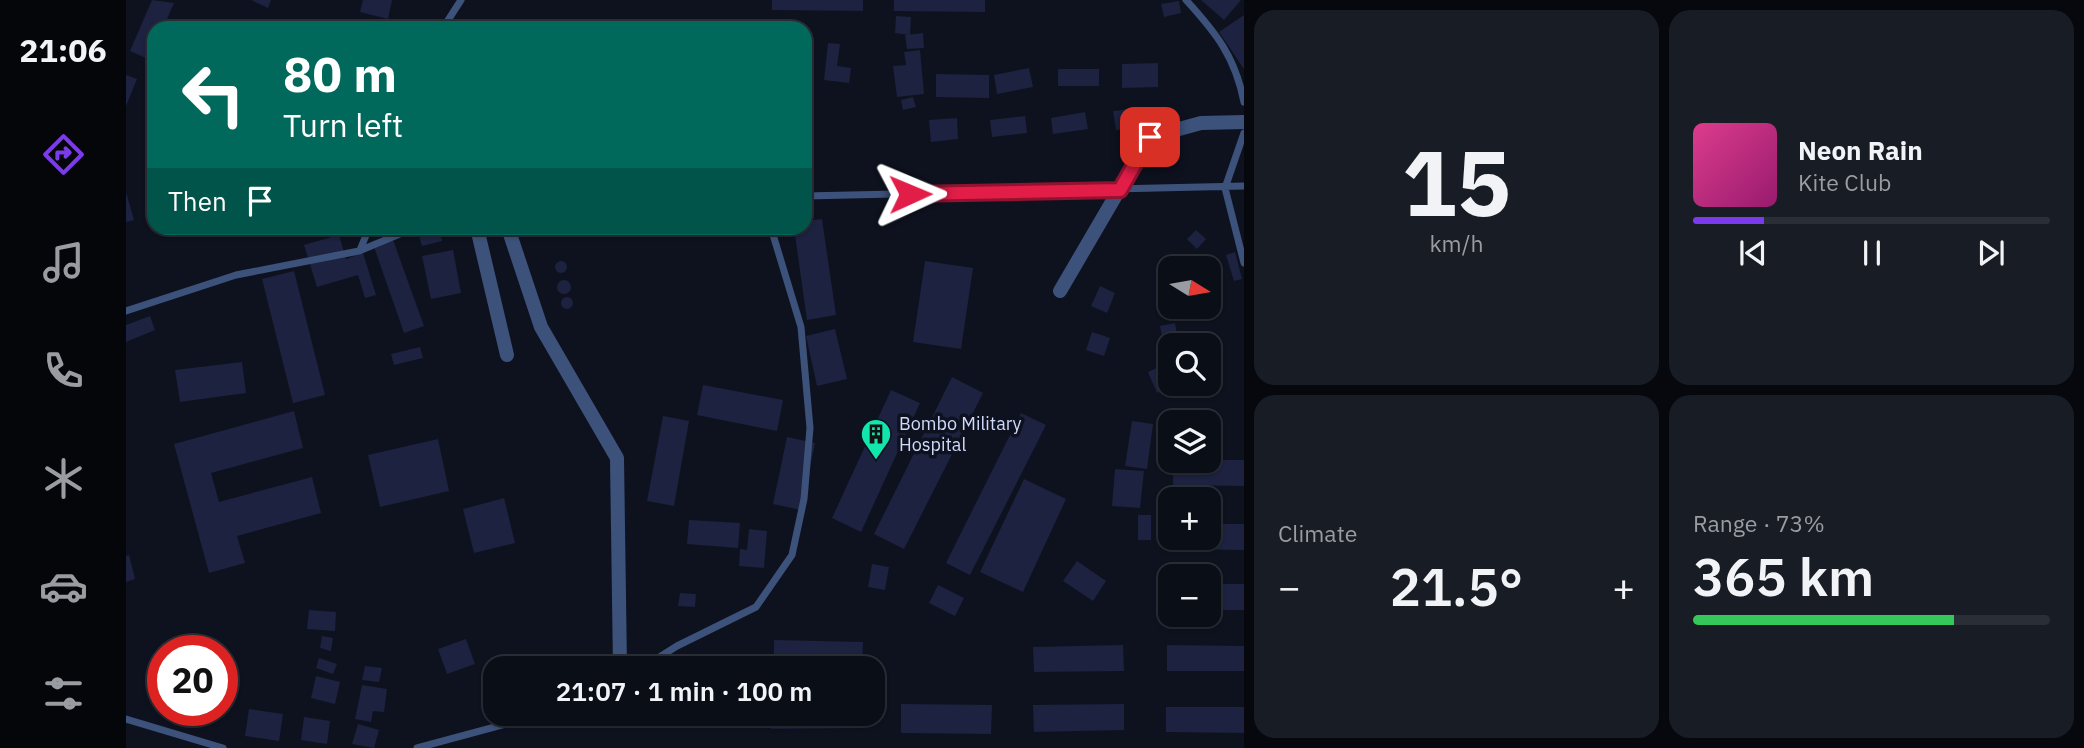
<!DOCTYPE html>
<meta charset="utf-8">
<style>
body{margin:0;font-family:"IBM Plex Sans",sans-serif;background:#181c24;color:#f1f3f6;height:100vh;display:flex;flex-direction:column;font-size:26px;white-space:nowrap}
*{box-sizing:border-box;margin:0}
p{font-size:23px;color:#999ca1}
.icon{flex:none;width:38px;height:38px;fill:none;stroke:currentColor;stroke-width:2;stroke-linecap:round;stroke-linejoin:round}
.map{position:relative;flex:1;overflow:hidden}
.sheet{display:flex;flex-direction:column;gap:10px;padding:10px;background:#06080d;width:840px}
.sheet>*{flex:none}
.top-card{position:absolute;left:21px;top:21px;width:665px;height:214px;border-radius:21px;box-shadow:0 2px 5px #0004,0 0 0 2px #2a2e36;background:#00695c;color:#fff;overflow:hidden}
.needle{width:46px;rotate:101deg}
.fabs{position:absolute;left:1032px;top:256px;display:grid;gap:14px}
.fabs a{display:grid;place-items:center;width:63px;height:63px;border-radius:14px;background:#0a0e17;box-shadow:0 2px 5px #0004,0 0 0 2px #2a2e36;font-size:35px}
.speed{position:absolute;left:21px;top:635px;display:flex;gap:14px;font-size:35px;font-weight:700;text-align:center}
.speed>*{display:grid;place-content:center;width:91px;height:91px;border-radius:50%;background:#0a0e17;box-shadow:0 2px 5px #0004,0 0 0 2px #2a2e36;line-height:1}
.speed .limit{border:10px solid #d22;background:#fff;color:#111}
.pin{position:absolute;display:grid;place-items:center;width:60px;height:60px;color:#fff;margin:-30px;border-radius:14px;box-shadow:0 4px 10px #0006}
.me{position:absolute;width:77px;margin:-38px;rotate:89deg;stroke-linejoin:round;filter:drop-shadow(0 0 5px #0008)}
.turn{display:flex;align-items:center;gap:24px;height:147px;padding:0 21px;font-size:32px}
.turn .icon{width:91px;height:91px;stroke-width:2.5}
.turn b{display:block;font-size:49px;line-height:60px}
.then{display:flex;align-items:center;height:66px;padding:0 21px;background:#0003;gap:14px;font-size:26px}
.big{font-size:52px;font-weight:600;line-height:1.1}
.sheet .tile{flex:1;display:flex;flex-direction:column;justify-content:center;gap:10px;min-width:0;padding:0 24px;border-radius:21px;background:#181c24}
.sheet .dial{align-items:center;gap:0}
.dial b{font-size:91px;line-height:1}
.song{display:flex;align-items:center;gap:21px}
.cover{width:84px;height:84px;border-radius:10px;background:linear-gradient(135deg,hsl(330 70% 55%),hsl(320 70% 35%))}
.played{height:7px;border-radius:4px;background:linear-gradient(90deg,#7c3aed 20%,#2a2e36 20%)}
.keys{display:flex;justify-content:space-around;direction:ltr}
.heat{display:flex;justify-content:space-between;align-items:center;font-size:38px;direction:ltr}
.charge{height:10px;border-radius:5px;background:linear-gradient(90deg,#34c759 73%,#2a2e36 0)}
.sheet .tiles{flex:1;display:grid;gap:10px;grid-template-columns:repeat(2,1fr)}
.trip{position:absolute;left:357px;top:656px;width:402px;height:70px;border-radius:21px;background:#0a0e17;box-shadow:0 2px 5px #0004,0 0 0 2px #2a2e36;font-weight:600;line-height:70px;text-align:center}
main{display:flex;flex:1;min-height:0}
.dock{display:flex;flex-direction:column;width:126px;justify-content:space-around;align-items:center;background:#040609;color:#999ca1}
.dock .icon{width:49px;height:49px}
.dock .on{color:#7c3aed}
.dock b{font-size:32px;color:#f1f3f6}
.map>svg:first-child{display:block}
</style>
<main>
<nav class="dock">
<b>21:06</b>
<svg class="icon on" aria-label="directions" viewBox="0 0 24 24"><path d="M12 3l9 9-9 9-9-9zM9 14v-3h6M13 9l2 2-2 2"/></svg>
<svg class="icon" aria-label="music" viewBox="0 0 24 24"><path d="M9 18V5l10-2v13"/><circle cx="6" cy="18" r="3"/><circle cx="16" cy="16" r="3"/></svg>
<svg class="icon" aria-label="phone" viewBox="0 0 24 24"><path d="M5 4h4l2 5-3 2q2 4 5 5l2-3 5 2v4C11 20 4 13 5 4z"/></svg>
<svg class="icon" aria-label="climate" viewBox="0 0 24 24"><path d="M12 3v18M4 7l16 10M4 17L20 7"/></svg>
<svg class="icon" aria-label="car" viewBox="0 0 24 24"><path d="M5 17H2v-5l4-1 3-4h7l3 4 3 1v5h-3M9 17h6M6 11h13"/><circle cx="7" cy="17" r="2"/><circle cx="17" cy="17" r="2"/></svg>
<svg class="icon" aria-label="filters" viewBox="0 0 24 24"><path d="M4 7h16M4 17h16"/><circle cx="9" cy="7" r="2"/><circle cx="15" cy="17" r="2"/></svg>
</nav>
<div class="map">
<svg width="1118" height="748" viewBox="0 0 1118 748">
<rect width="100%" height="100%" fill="#0e121f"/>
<path fill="#1c223f" d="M26 0 48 3 37 28H28V50L24 60 4 51Z
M125 0H145L142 8Z
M237 0H266L262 19 234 12Z
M646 0H737V11L646 10Z
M768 0H859V12L768 11Z
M1075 0H1115L1098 20Z
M1053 1 1055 13 1038 17 1035 4Z
M1118 15V69L1093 32Z
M770 16 785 17 784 35 769 33Z
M797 33 798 48 781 49 779 35Z
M702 43 714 44 711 66 725 68 723 83 698 80Z
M794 50 798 94 771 97 767 66 780 65 778 52Z
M1032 63V87L996 88V64Z
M903 68 907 87 871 94 868 75Z
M932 69H973V86H932Z
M810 74 863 75V98L810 97Z
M0 75 11 79 0 106Z
M787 97 790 107 777 110 775 100Z
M1022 107 1024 126 990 130 987 111Z
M959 112 962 129 927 134 925 118Z
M899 116 901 133 866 137 864 120Z
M831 118 832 139 805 142 803 120Z
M0 192 8 220 0 222Z
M696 219 710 315 681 320 668 228H679V221Z
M291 228H313L316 241 296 246Z
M456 228H563V229L457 237Z
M1070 230 1080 239 1071 249 1061 239Z
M213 235 220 259 237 253 250 295 239 298 232 275 191 287 178 245Z
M266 237 298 326 278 333 247 244Z
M327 250 335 293 305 299 296 256Z
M1109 252 1116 279 1108 281 1100 255Z
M429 267a6 6 0 1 1 12 0a6 6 0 1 1-12 0Z
M799 261 847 268 835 349 787 342Z
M168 271 199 395 167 403 136 279Z
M431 287a7 7 0 1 1 14 0a7 7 0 1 1-14 0Z
M974 286 989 293 981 313 965 306Z
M435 303a6 6 0 1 1 12 0a6 6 0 1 1-12 0Z
M24 316 29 330 0 342V325Z
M1049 323 1053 345H1045V350L1039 351 1034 326Z
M709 329 721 379 691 386 680 336Z
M966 332 984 338 978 356 960 350Z
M294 347 297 358 268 365 265 354Z
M116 362 120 393 54 402 49 370Z
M1037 365 1046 386 1031 393 1022 372Z
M826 377 857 393 778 549 748 534Z
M577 385 657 400 651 431 571 415Z
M765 390 794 403 735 532 706 518Z
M168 411 177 448 85 473 93 502 186 477 195 513 111 536 119 563 83 573 48 444Z
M895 413 920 425 844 575 820 563Z
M537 416 563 421 548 506 521 501Z
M1006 421 1027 424 1021 469 999 466Z
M661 437 689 443 675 510 647 504Z
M312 439 323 491 254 507 242 455Z
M1047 460H1118V486L1047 485Z
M989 469 1018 471 1014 508 986 506Z
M898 479 940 499 897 592 854 572Z
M378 498 389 543 348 553 337 509Z
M1012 515H1025V540H1012Z
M563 520 614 523 612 548 561 544Z
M1040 524H1045V537H1083V524H1118V550L1040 549Z
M623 529 641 531 638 568 613 566 614 549 621 550Z
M3 555 9 579 0 582V556Z
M951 561 980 581 967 601 937 581Z
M746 564 763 567 759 590 742 587Z
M1083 584H1118V610H1083Z
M812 585 838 598 829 616 803 603Z
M554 593 570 594 569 607 552 606Z
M183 610 210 612 209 631 181 629Z
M196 636 207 638 205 651 194 648Z
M340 639 349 664 321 674 312 649Z
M648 640 737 642 736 666 648 665Z
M997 645 998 671 908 672 907 647Z
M1041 645 1118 646V671H1041Z
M193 658 211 664 207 674 190 668Z
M239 666 256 668 253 682 236 680Z
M96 676 107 678 102 702 96 701Z
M190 676 214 682 209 704 185 698Z
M236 685 261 689 258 712 247 711 245 722 229 719Z
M775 704 866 705 865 734 775 733Z
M998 704V730L908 732 907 705Z
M1040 707H1118V733L1040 732Z
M123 709 157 714 153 741 119 736Z
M516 714H604V723L516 724Z
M645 714H733V728L645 729Z
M178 717 204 721 201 744 175 740Z
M232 724 253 730 248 748 226 744Z"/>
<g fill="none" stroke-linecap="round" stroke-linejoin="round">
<path stroke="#3d527b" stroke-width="7" d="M1060 0C1091 34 1109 57 1118 102
M317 28 335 0
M1118 133 1099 188 1118 263
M679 196 1118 186
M234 250 243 228
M0 311 110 275 233 251 288 228
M516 668 551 646 630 607 666 555 678 499 684 428 675 327 645 228
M0 719 97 748
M291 748 417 714"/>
<path stroke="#3d527b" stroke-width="14" d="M1024 137 1075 123 1118 122
M351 228 381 355
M382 228 415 327 491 458 494 668
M934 291 1024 137 994 190"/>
</g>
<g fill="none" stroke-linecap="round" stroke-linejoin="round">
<g stroke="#92132f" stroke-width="18">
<path id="route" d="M784 194 994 190 1024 137"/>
</g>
<use href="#route" stroke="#e11d48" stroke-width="12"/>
</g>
<defs>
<g id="building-pin" transform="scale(1.575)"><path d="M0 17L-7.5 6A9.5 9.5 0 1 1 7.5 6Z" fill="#11e6ac" stroke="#0e121f"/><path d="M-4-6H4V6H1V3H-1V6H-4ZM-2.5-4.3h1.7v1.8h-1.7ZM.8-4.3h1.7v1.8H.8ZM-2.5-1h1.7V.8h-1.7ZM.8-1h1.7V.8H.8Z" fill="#111"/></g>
</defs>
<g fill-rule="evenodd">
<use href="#building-pin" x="750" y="434"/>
</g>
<g text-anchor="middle" stroke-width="7" stroke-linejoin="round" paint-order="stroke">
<g font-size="18" fill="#d0dbfb" stroke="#0e121f" text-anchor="start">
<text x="773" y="430">Bombo Military<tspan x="773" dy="21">Hospital</tspan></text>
</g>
</g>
</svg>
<div class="fabs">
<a><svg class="needle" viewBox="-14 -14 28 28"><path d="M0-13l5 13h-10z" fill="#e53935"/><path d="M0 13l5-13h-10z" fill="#999ca1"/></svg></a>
<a><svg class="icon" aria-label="search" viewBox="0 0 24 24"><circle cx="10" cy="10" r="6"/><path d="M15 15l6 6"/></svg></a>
<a><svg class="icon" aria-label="layers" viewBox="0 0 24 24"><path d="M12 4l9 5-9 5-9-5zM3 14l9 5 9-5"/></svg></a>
<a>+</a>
<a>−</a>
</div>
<div class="speed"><div class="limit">20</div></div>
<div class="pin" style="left:1024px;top:137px;background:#d93025"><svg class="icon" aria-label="arrive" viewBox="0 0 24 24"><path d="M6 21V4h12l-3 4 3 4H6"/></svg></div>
<svg class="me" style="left:784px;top:194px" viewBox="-20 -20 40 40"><path d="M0-17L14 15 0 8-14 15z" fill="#e11d48" stroke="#fff" stroke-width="4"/></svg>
<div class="trip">21:07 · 1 min · 100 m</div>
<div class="top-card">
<div class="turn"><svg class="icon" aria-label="left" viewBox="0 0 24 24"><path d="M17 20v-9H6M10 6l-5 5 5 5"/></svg><div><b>80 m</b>Turn left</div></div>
<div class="then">Then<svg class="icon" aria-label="arrive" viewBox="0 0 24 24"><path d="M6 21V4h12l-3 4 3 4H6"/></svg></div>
</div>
</div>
<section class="sheet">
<div class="tiles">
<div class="tile dial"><b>15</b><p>km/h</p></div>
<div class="tile">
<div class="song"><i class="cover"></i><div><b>Neon Rain</b><p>Kite Club</p></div></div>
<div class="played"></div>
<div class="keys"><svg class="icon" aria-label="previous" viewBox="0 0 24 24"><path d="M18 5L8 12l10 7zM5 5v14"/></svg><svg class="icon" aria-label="pause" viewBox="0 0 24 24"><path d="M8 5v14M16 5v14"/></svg><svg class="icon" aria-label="next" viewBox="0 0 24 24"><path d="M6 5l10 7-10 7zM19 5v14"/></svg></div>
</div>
<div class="tile"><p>Climate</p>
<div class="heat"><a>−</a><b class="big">21.5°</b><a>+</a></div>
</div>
<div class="tile"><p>Range · 73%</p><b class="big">365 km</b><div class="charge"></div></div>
</div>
</section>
</main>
